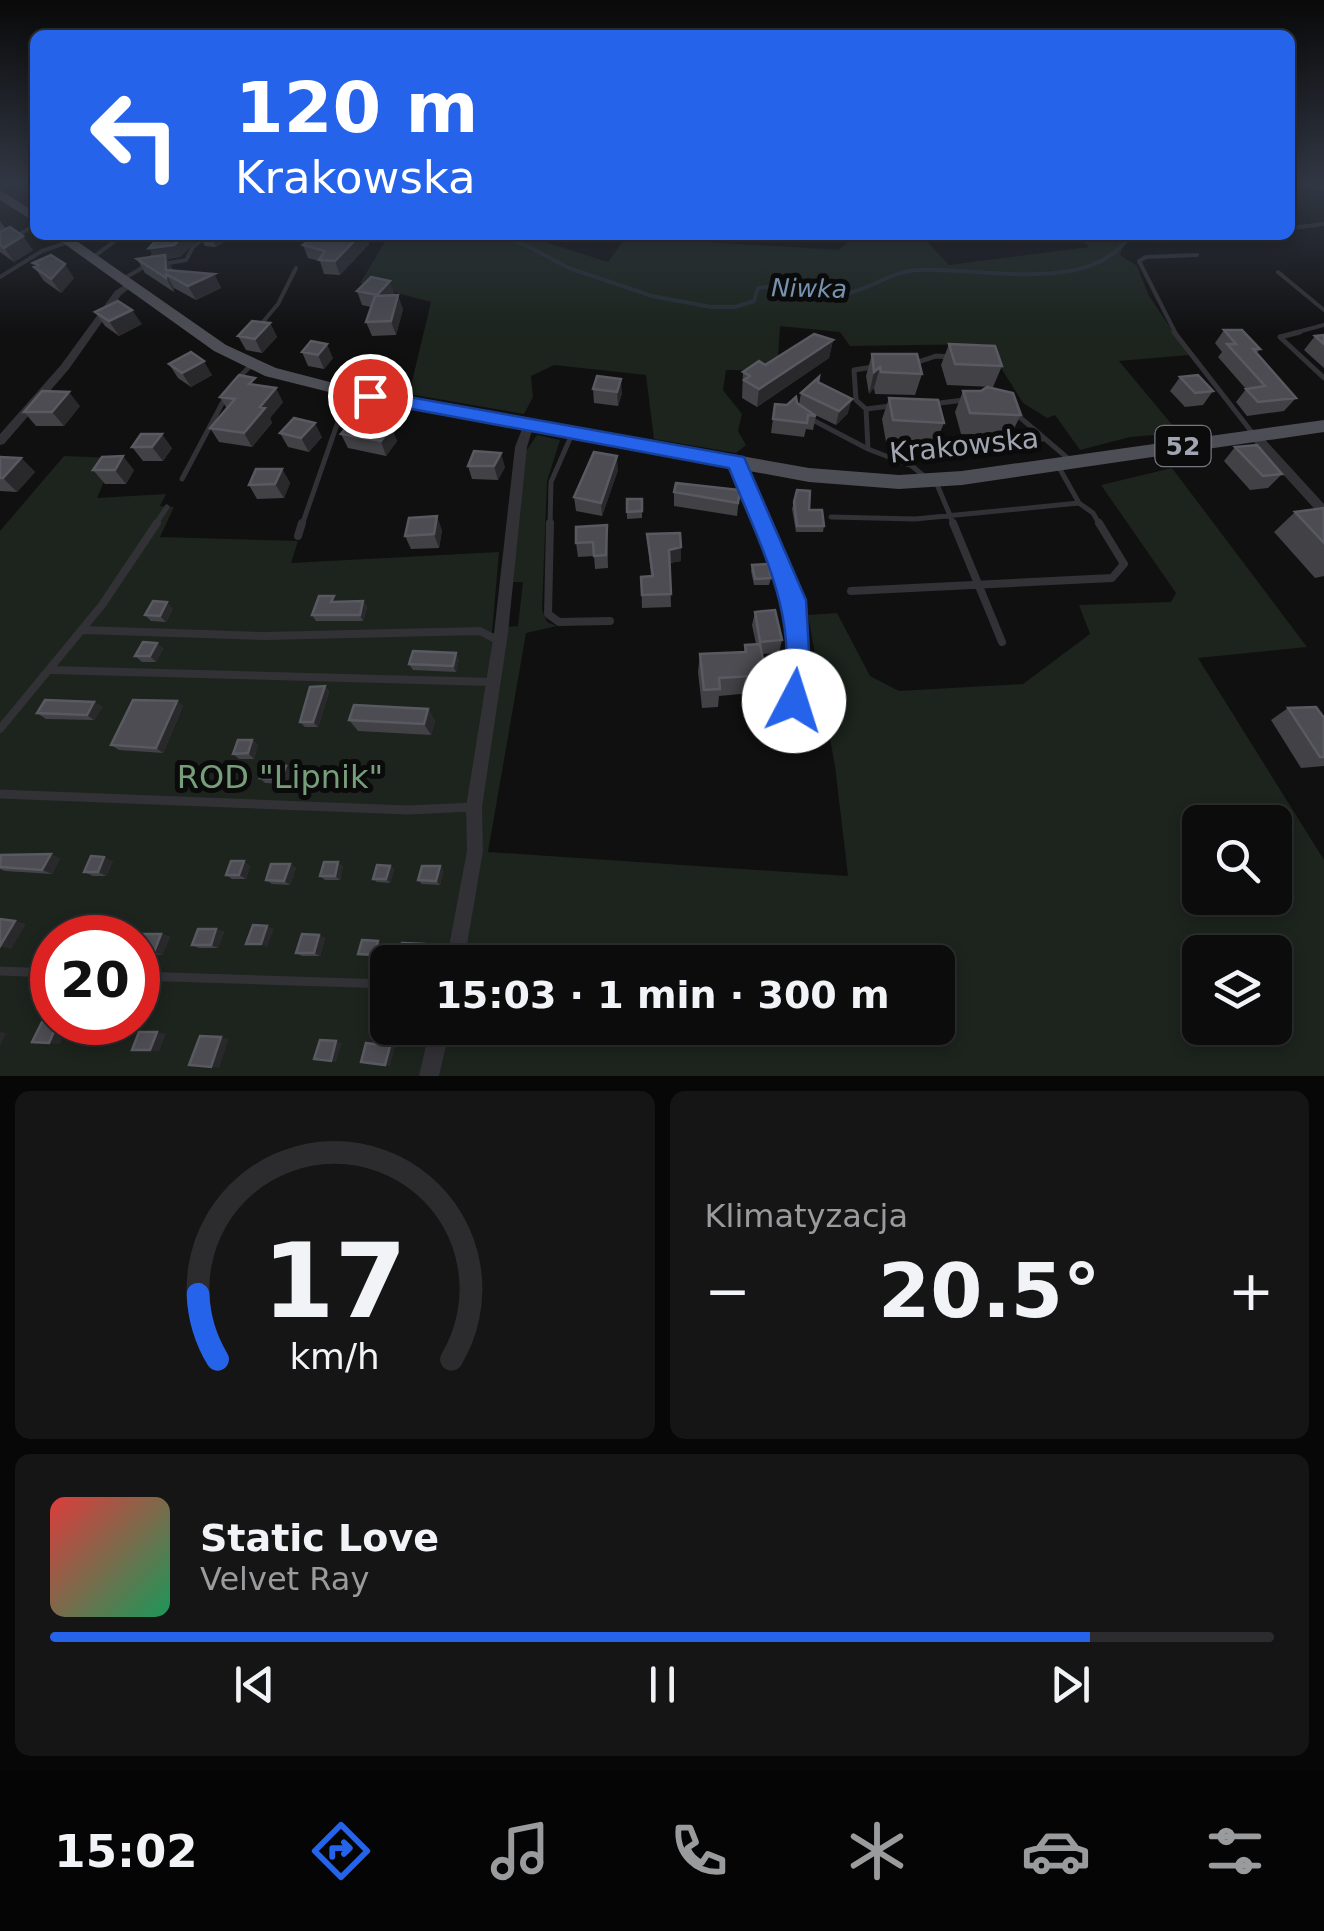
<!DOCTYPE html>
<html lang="pl">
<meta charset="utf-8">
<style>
body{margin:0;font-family:"DejaVu Sans",sans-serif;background:#151516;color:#f1f3f6;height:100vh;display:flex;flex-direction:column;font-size:38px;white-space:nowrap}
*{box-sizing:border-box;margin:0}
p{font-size:32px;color:#9a9b9d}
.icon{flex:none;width:55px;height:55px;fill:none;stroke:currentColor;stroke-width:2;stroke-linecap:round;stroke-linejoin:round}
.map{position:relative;height:1076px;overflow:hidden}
.details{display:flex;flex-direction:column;gap:15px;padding:15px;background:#070707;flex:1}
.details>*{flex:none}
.top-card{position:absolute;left:30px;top:30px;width:1265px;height:210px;border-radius:15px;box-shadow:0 5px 15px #0003,0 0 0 2px #2c2c2e;background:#2563eb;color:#fff;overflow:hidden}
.fabs{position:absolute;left:1182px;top:805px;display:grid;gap:20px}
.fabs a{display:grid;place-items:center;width:110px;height:110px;border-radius:15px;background:#0c0c0d;box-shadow:0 5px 15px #0003,0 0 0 2px #2c2c2e;font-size:50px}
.speed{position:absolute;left:30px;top:915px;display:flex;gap:20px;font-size:50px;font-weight:700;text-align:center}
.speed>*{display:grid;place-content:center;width:130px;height:130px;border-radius:50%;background:#0c0c0d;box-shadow:0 5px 15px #0003,0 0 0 2px #2c2c2e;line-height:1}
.speed .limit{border:15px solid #d22;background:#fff;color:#111}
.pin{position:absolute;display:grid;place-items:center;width:85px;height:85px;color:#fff;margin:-42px;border:5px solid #fff;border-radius:50%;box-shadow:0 2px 10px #0007}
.me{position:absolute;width:110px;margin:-55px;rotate:5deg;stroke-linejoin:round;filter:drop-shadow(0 0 8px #0008)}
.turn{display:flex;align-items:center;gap:35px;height:210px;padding:0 40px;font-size:45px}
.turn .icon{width:130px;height:130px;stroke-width:2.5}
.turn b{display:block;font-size:70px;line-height:85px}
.big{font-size:75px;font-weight:700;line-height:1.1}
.details .card{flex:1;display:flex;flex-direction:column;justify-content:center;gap:15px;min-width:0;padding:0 35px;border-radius:15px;background:#151516}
.details .dial{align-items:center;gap:0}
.dial svg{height:260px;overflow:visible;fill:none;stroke:#2c2c2e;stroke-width:7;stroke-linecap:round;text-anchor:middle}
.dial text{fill:#f1f3f6;stroke:none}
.song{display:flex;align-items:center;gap:30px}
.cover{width:120px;height:120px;border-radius:15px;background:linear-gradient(135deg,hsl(0 70% 55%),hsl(150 70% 35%))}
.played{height:10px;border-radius:5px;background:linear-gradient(90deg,#2563eb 85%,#2c2c2e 85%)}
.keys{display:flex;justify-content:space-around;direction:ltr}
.heat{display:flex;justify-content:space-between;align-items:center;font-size:55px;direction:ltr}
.details .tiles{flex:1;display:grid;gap:15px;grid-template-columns:1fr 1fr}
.card:last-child{grid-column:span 2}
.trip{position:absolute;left:370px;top:945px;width:585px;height:100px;border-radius:15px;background:#0c0c0d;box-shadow:0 5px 15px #0003,0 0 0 2px #2c2c2e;font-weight:700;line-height:100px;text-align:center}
.dock{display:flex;height:160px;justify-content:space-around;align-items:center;background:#050505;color:#9a9b9d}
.dock .icon{width:70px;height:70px}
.dock .on{color:#2563eb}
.dock b{font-size:45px;color:#f1f3f6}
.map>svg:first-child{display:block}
</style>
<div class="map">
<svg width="1324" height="1076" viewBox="0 0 1324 1076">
<rect width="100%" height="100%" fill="#101011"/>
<path fill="#1c241d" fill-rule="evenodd" d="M364 235H523L608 262 626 237 839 250 856 235H921L949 265 1089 247 1074 235H1139L1124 242 1120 255 1137 266 1149 296 1189 355 1119 361 1179 433 1130 437 1080 450 1055 415 1047 418 1023 403 986 344 850 346 840 332 780 326 777 371 726 370 723 390 742 414 738 431 746 445 736 453 654 439 646 375 554 365 531 376 533 397 524 414 409 394 431 302 360 283 385 242Z
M537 435 560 440 547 481 542 610 547 622 557 626 526 633 488 852 848 876 835 766 808 615 837 613 870 676 899 691 1023 684 1090 634 1079 605 1171 602 1176 593 1101 485 1172 468 1307 647 1198 658 1324 860V1076H0V531L64 456 114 458 97 498 166 494 160 506 174 507 160 537 298 541 291 563 499 552 492 633H505L506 627 518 626 523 582H511L526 451ZM1200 822H1275V898H1200ZM52 938H138V1022H52ZM1200 952H1275V1028H1200ZM388 962H938V1028H388Z"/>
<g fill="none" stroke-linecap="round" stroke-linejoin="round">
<path stroke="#262e35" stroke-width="4" d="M1291 183 1324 189
M493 235 523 244 569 268 652 296 711 307H735L754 301 758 288 767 287C792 287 818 297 844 294 870 290 891 271 918 270 979 267 1093 296 1130 235"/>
<path stroke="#313136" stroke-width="4" d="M1290 228 1324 224
M0 246 35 225
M92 258 123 235
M163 264 186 260 193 247 208 235
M1278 272 1324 310
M0 277 42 251 68 242
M123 279 142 268 159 248
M257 329 278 304 296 268
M1176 334 1139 261 1146 257 1197 255
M1290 334 1324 325"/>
<path stroke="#313136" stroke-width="5" d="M1174 332 1254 435
M1300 332 1280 337 1324 378
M915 363 936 356 952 357
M232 385 251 365
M932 404 964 400
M866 409 890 406
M1016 414 1071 461
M807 417 868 449 912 466 925 477
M868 449 866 409 856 400 854 370 873 367
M913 452H946L1043 439
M737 464 763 525
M1057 464 1079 503
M182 479 226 396
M936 482 954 525
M831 517 915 519 1079 503 1093 513 1100 525
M155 525 167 507
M302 525 348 393
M550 525 551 482 572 434"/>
<path stroke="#313136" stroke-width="8" d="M550 523 548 614 559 622 610 621
M762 523 794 600 798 636V686L794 701 768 729
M953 523 1002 642
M298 536 302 523
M851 591 1112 578 1124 564 1099 523
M83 630 265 636 480 631 499 641
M51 670 492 682
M0 729 102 605 157 523"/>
<path stroke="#313136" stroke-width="9" d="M0 794 408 810 473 807
M0 971 52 973
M138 976 388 984"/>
<path fill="#313136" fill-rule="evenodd" d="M129 282 134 285 121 295 69 369 4 444 0 445V434L61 365 115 291Z
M529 420 534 424 527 447 508 633 482 807 483 851 464 962H446L467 851 466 807 494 633 515 447 524 424Z
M1255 432 1259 433 1324 504V517L1320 515 1251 439 1249 436 1251 433Z
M430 1028H450L439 1076H419Z"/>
<path fill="#4d4e55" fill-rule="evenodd" d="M0 190 35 212V222L0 200Z
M52 235H68L226 345 276 368 349 387 809 468 899 475 962 471 1324 420V432L962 485 899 489 809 482 349 397 265 376 214 351Z"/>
</g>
<path fill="#414146" d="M0 221 6 229 33 250 14 262 0 252Z
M140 235H235L216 247 205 246 200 237 180 257 167 259 173 270 214 274 221 288 196 300 174 288V292L145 273 137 259 154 257 149 248 158 239H142Z
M316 235H366L369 244 340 275 324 274 320 261 308 258 303 245Z
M33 263 74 278 61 293 44 281 34 267 36 266Z
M357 291 395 295 403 309 396 335 372 336 366 322 371 307 362 305Z
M95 312 142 324 119 336 105 326Z
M270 323 277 337 262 353 246 350 238 336Z
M1224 330 1260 349 1256 354 1296 398 1284 411 1247 416 1236 402 1246 389 1218 357 1222 352 1215 343Z
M1324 335V368L1304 350 1315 336Z
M833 340 829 358 757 407 742 398 743 372Z
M949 344 1002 366 993 387 947 385 941 365Z
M302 352 333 358 324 369 308 366Z
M872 354 922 374 915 395 875 394 874 388 869 394 866 376Z
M169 364 212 375 191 387 178 378Z
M597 376 622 393 618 406 594 403 593 389Z
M1180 377 1213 391 1203 405 1185 407 1170 391Z
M818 382 848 413 836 425 813 414 816 416 813 430 806 429 804 437 771 433 775 404H799L801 393Z
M258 385 283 402 270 418 272 423 252 447 219 442 210 428 227 409 220 397Z
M963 391 1021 415 1010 436 961 434 955 412Z
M889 398 944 423 935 444 886 442 882 419Z
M80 406 64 426H36L24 412Z
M391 427 397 441 386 456 348 448 341 434Z
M280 433 322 437 309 452 288 447Z
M132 447 172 448 163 461H143Z
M1235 447 1282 474 1268 488 1250 490 1224 461Z
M0 457 21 458 35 472 17 492 0 491Z
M468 466 505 467 498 480 472 479Z
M282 469 290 483 284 498 257 499 249 485Z
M93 470H134L126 484H105Z
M618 470 602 516 576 511 574 497Z
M740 490 737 516 674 506V492Z
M797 490 809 510 824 526 823 532H796L792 509Z
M627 499H642V518L627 519Z
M1324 508V576L1315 578 1274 532 1295 512Z
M607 525 608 568 595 569 594 556 578 557 576 543Z
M442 530 439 548 411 549 405 536Z
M647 534 681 547V561L670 563 671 607 642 608 641 577 651 576Z
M752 565 771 578 769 585H754L751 571Z
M363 601 367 608 363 621H316L312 615 337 602Z
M173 608 166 622 151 621 145 615Z
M755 612 782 640 779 653 762 654 766 675 762 692 719 696 718 707 702 708 698 672 700 654 744 652 745 645 756 644 752 625Z
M157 643 163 649 156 662H142L135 656Z
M459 659 456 672 413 670 409 664Z
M325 686 329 692 318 727H305L300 722Z
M177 701 183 706 163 753 119 750 111 745Z
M94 702 102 707 94 720 46 719 37 713Z
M1288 708 1324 718V766L1301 768 1271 720Z
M428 709 435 721 431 735 358 731 349 720Z
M252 740 258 745 254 759H239L233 754Z
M291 771 286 784 265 783 260 778Z
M0 857 60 858 52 874 5 871 0 869Z
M113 861 106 876H93L84 872Z
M290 864 296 868 290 885 272 884 266 880Z
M250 866 246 879H232L226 875Z
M343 866 340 880H325L320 876Z
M390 866 394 870 390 883 377 882 373 879Z
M440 866 443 871 440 885 422 884 418 880Z
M216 929 224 932 218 948H199L192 945Z
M161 934 170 937 162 955 138 953V943Z
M325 938 320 956H302L296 953Z"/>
<path fill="#29292c" d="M184 235H199L200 237 180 257 167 259 172 269 174 278 156 260 149 248Z
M235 235 216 247 210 236 211 235Z
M360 235H366L369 244 340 275 335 261Z
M23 236 33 250 14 262 4 248Z
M65 264 74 278 61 293 51 279Z
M166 274 174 288V292L166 278Z
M214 274 221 288 196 300 188 286Z
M390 281 395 295H377Z
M398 295 403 309 396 335 391 321Z
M132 310 142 324 119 336 109 321Z
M270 323 277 337 262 353 255 339Z
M833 340 829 358 757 407 759 389Z
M327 344 333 358 324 369 318 355Z
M204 361 212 375 191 387 182 373Z
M880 367 874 388 869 394 874 372Z
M621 379 622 393 618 406 617 392Z
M276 388 283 402 270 418 272 423 252 447 244 433 260 407Z
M69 392 80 406 64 426 52 412Z
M852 399 848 413 836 425 839 411Z
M315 423 322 437 309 452 301 438Z
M391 427 397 441 386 456 381 441Z
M162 434 172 448 163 461 152 447Z
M501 453 505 467 498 480 494 466Z
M123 456 134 470 126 484 115 470Z
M617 456 618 470 602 516 601 503Z
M21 458 35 472 17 492 3 478Z
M282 469 290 483 284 498 275 484Z
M437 516 442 530 439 548 434 534Z
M681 547V561L669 563V550Z
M363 601 367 608 363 621 360 615Z
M167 602 173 608 166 622 160 616Z
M157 643 163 649 156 662 150 656Z
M456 653 459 659 456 672 453 666Z
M325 686 329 692 318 727 313 722Z
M177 701 183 706 163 753 156 748Z
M94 702 102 707 94 720 87 715Z
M428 709 435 721 431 735 424 724Z
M252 740 258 745 254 759 248 753Z
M286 766 291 771 286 784 281 779Z
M51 854 60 858 52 874 42 870Z
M104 857 113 861 106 876 98 872Z
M244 861 250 866 246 879 239 875Z
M338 862 343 866 340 880 335 876Z
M290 864 296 868 290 885 284 881Z
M390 866 394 870 390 883 386 879Z
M440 866 443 871 440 885 436 881Z
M15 921 26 924 11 949 0 946Z
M267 926 274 929 267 947 261 944Z
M216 929 224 932 218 948 211 945Z
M108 932 117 936 116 938H105Z
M161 934 170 937 162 955 154 952Z
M319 935 325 938 320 956 314 953Z
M378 941 382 944 378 958 374 955Z
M424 944 428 947 424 962H419Z
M58 1022 69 1024 60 1044 49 1043Z
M0 1032 6 1033 0 1046Z
M157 1032 166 1034 159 1051 150 1050Z
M221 1037 229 1039 219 1068 211 1067Z
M336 1041 342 1043 336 1062 331 1061Z
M390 1046 395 1047 390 1066 385 1065Z"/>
<path fill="#4c4c52" stroke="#595a61" stroke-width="2.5" d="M10 227 23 236 4 248 0 245V232Z
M161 235H184L174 245 149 248Z
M316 235H360L335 261 319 260 325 251 303 245Z
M51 255 65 264 51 279 34 267 38 265 33 263Z
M165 255 166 270 214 274 188 286 166 274V278L137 259Z
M371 277 390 281 377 295 357 291Z
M398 295 391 321 366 322 375 296Z
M118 301 132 310 109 321 95 312Z
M252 321 270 323 255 339 238 336Z
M1224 330H1242L1260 349H1253L1296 398 1258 402 1246 389 1265 386 1227 344H1236Z
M814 334 833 340 759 389 744 380 750 376 743 372 759 361 765 365Z
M1324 335V344L1315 336Z
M311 341 327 344 318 355 302 352Z
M949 344 995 346 1002 366 955 364Z
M191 352 204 361 182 373 169 364Z
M872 354H917L922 374 881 372 880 367 874 372Z
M239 375 255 378 249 384 276 388 260 407 265 408 244 433 210 428 235 399 220 397Z
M1198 375 1213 391 1195 393 1180 377Z
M597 376 621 379 617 392 593 389Z
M819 377 818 382 852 399 839 411 801 393Z
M987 387 1013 393 1021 415 970 413 963 391H981Z
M42 391 69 392 52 412H24Z
M796 397 797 403 816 416 808 415 807 423 773 419 775 404 787 405Z
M889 398 938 400 944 423 893 420Z
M294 418 315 423 301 438 280 433Z
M352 420 391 427 381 441 341 434Z
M141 434H162L152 447H132Z
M1257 445 1282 474 1263 476 1235 447Z
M474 451 501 453 494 466H468Z
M594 452 617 456 601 503 574 497Z
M123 456 115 470H93L102 457Z
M0 457 21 458 3 478H0Z
M256 469H282L275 484 249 485Z
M676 483 740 490 738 503 674 492Z
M797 490 810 491 809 510H822L824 526H797L794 502Z
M627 499H642V511L627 512Z
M1324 508V543L1295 512Z
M437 516 434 534 405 536 409 518Z
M607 525 606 555 594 556 593 542 576 543V527Z
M680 533 681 547 669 550 671 594 642 595 641 577 653 576 647 534Z
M768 564 771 578 755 579 752 565Z
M319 596H334L331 602 363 601 360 615H312Z
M153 601 167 602 160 616 145 615Z
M775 610 782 640 760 642 755 612Z
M143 642 157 643 150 656H135Z
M760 644 766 675 719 678 720 689 704 690 700 654 746 652 745 645Z
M413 651 456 653 453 666 409 664Z
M325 686 313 722H300L310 687Z
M45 700 94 702 87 715 37 713Z
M133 700 177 701 156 748 111 745Z
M354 705 428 709 424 724 349 720Z
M1316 707 1324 718V757H1320L1288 708Z
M238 740H252L248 753 233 754Z
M265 765 286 766 281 779 260 778Z
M51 854 42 870 0 867 1 855Z
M91 856 104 857 98 872H84Z
M231 861H244L239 875H226Z
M324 862H338L335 876H320Z
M271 864H290L284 881 266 880Z
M377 865 390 866 386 879H373Z
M422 866H440L436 881 418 880Z
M0 919 15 921 0 946Z
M253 925 267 926 261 944H246Z
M198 929H216L211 945H192Z
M93 932H108L105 938H52V949L45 948 53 933 91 936Z
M141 934H161L154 952H138V943Z
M302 934 319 935 314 953H296Z
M362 940 378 941 374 955 358 954Z
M402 943 424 944 419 962 398 960Z
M42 1022H58L49 1043 32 1042Z
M139 1032H157L150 1050H132Z
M200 1036 221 1037 211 1067 189 1065Z
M320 1040 336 1041 331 1061 314 1059Z
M366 1043 390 1046 385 1065 361 1062Z"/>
<linearGradient id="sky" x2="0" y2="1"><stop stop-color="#090909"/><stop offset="0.55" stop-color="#313743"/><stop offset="1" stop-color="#313743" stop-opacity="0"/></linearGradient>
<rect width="1324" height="334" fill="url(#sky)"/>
<path fill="#2563eb" stroke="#184099" stroke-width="2.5" d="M370 390 744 457 806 600 811 686 803 710 794 714 784 710 780 701C804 623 757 539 729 468L364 400 361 396Z"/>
<g text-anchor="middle" stroke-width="10" stroke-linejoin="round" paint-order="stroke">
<g font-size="25" font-style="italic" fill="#7692ae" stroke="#0b0b0c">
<text transform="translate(809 288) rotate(1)" y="9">Niwka</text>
</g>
<rect fill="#0b0b0c" stroke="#747780" stroke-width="2.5" x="1155.5" y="426" width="55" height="40" rx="8"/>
<g font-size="25" font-weight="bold" fill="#a1a5b2">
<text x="1183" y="455">52</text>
</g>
<g font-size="28" fill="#a1a5b2" stroke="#0b0b0c">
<text transform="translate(964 445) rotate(-6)" y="10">Krakowska</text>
</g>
<g font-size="32" fill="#779e7b" stroke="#0b0b0c">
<text x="280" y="788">ROD "Lipnik"</text>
</g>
</g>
</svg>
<div class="fabs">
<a><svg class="icon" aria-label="search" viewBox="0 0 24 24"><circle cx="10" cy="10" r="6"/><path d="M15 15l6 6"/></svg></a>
<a><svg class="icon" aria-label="layers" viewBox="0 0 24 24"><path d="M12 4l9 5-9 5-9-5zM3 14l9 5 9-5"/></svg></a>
</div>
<div class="speed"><div class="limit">20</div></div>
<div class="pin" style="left:370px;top:396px;background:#d93025"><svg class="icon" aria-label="arrive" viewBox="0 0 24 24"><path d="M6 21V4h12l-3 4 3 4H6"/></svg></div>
<svg class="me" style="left:794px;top:701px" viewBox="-20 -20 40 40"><circle r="19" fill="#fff"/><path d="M0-13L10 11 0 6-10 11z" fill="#2563eb"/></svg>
<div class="trip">15:03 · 1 min · 300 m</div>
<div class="top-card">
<div class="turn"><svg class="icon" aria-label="left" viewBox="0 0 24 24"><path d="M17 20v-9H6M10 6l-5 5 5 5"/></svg><div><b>120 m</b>Krakowska</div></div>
</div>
</div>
<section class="details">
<div class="tiles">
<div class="card dial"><svg viewBox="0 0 100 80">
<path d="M14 69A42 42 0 1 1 86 69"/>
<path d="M14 69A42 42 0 0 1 8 49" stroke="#2563eb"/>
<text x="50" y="56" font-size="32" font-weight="700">17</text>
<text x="50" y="72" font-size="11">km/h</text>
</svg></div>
<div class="card"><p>Klimatyzacja</p>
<div class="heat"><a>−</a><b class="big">20.5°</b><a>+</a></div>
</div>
<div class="card">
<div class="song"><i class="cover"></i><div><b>Static Love</b><p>Velvet Ray</p></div></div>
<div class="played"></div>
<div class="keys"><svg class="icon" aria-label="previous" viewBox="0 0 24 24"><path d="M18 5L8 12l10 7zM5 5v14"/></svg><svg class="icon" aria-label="pause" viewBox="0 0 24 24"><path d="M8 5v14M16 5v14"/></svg><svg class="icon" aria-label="next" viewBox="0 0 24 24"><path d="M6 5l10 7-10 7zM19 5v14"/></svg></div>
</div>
</div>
</section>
<nav class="dock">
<b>15:02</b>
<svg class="icon on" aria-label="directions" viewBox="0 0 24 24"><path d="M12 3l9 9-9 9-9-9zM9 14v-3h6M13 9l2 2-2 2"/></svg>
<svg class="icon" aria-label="music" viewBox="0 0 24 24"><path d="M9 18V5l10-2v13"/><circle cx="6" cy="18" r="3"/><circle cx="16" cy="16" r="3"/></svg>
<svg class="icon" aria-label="phone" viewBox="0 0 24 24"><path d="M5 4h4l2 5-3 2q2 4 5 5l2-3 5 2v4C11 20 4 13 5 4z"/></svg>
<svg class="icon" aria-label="climate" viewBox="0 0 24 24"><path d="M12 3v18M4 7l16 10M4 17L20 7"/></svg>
<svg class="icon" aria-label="car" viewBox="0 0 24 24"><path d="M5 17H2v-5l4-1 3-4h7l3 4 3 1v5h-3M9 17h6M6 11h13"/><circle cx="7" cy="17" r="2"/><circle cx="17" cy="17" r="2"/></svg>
<svg class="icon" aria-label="filters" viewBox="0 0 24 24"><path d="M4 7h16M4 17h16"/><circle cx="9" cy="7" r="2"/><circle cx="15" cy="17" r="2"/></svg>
</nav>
